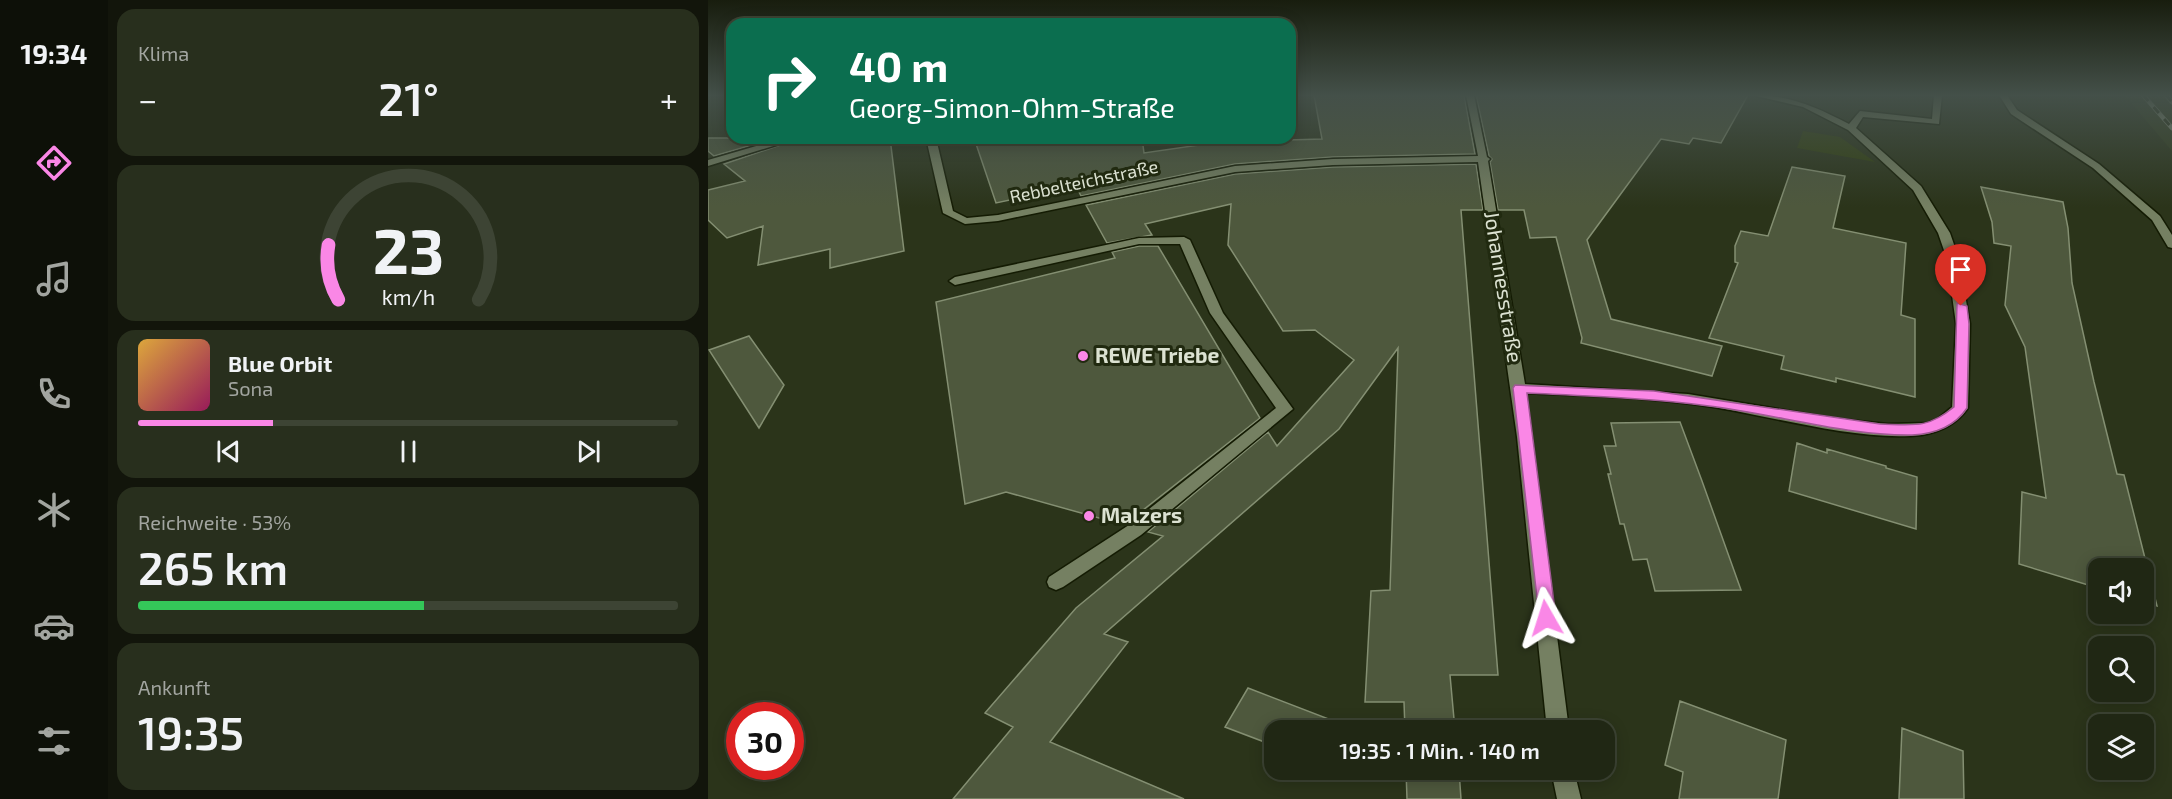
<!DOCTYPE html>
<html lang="de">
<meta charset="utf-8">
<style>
body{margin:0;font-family:"Exo 2",sans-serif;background:#282f1d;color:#f1f3f6;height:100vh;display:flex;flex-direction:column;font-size:22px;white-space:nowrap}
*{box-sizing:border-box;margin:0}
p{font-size:20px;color:#a2a5a0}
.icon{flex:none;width:33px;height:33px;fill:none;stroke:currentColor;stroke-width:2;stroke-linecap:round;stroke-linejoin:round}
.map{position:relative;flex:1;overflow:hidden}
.drawer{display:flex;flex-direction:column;gap:9px;padding:9px;background:#12150b;width:600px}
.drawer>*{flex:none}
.banner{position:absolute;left:18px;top:18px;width:570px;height:126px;border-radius:18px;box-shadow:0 3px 15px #0003,0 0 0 2px #3d4434;background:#0b6e4f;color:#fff;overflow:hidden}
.controls{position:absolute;left:1380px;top:558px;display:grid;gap:12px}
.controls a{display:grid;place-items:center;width:66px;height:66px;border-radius:12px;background:#202714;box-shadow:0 3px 15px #0003,0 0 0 2px #3d4434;font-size:30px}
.speed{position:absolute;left:18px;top:702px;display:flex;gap:12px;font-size:30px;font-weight:700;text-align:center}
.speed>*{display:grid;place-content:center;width:78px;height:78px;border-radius:50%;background:#202714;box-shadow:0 3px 15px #0003,0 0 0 2px #3d4434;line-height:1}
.speed .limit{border:9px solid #d22;background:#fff;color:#111}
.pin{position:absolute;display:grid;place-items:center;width:51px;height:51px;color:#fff;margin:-62px -26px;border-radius:50% 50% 50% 0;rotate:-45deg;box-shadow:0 0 6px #0007}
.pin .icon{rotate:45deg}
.me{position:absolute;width:66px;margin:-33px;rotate:354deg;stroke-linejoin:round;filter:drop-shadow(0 0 4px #0008)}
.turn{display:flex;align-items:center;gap:21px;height:126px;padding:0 24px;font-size:27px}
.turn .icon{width:78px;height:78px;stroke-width:2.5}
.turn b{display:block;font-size:42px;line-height:51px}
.big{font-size:45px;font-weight:600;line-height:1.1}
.drawer .tile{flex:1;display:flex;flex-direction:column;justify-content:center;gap:9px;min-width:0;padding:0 21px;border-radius:18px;background:#282f1d}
.drawer .dial{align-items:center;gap:0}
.dial svg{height:156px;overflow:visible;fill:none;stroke:#3d4434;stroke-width:7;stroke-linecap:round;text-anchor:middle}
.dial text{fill:#f1f3f6;stroke:none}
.song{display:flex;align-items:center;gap:18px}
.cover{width:72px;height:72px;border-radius:9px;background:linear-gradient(135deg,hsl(40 70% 55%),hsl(330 70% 35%))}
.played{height:6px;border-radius:3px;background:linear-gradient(90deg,#fa87e6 25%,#3d4434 25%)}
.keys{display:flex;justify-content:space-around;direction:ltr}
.heat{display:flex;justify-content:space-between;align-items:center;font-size:33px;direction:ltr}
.charge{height:9px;border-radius:4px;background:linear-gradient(90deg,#34c759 53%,#3d4434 0)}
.trip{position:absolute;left:556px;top:720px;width:351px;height:60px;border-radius:18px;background:#202714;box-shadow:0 3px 15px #0003,0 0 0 2px #3d4434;font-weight:600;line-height:60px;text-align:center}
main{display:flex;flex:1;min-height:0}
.menu{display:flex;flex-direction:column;width:108px;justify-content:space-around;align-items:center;background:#0d1008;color:#a2a5a0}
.menu .icon{width:42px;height:42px}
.menu .current{color:#fa87e6}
.menu b{font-size:27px;color:#f1f3f6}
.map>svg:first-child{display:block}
</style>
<main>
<nav class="menu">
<b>19:34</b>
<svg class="icon current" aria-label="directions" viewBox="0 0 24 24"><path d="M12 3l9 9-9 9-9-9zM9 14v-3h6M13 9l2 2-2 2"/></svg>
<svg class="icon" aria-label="music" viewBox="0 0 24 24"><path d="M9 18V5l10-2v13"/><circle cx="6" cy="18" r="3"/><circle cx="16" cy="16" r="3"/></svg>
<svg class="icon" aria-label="phone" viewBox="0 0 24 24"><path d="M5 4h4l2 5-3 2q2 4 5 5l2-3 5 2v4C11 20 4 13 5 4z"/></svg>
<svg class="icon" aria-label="climate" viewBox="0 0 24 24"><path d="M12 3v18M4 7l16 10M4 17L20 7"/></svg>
<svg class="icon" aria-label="car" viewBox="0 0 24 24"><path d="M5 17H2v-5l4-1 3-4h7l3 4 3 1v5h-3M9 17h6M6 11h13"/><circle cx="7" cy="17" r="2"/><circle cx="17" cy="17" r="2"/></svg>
<svg class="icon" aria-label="filters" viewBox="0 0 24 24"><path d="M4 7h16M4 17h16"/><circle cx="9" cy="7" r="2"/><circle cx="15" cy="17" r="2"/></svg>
</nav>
<section class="drawer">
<div class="tile"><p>Klima</p>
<div class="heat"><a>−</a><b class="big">21°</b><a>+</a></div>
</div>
<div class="tile dial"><svg viewBox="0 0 100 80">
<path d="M14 69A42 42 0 1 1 86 69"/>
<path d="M14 69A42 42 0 0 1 9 41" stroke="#fa87e6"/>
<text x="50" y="56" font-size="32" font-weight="700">23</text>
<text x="50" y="72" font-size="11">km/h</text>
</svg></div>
<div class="tile">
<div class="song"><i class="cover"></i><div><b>Blue Orbit</b><p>Sona</p></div></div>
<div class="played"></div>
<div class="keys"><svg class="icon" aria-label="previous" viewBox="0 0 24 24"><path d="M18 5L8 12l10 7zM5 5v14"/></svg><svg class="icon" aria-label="pause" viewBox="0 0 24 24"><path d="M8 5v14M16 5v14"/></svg><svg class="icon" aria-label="next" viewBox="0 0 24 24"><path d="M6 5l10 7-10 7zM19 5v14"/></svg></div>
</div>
<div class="tile"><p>Reichweite · 53%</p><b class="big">265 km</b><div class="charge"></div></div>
<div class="tile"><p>Ankunft</p><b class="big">19:35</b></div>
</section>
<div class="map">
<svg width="1464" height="799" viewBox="0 0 1464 799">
<rect width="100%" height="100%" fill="#2b341a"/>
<path fill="#323d1d" d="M1417 95H1464V151L1418 97Z"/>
<path fill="#324010" d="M1095 131 1132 137 1167 162 1089 148Z"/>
<path fill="#4e583d" stroke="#848f72" stroke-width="1.5" d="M606 95H756L767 154 625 157 527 164 373 196 368 186 288 203 266 138H434L436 153 512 142 614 139Z
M768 95H1040L1013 143 985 138 981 144 953 139 879 240 903 319 1014 346 1004 376 873 343 874 338 848 237 822 238 816 210H790L782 162 784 159 781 156Z
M0 138H68L6 156 0 151Z
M93 138H182L196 251 122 268V249L50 265 55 226 19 238 0 220V190L37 181 16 164Z
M768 164 775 210H753L790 675H742L747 730H697L696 702H657L663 591 682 590 690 348 631 429 396 634 420 642 342 742 476 799H245L305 727 277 713 368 608 455 536 440 532 560 432 569 446 646 360 607 330 575 331 520 245 523 204 437 224 444 235 399 243 378 205 527 174 625 167Z
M1084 167 1137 176 1125 228 1198 243 1193 315 1207 319V397L1128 378V382L1073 369 1076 356 1001 338 1030 263 1027 262V246L1033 231 1060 236Z
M1273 187 1355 202 1360 228 1364 283 1386 382 1409 474 1416 475 1449 606 1436 602V568H1390V588L1311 564 1314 492 1338 498 1317 347 1297 305 1303 246 1286 243 1284 222Z
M431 246H450L552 418 416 525 298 492 257 504 228 302 407 258 404 252Z
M41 336 76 385 51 428 1 350Z
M972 422 994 481 1033 590 947 591 939 559 925 560 916 524H912L900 474H903L896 446H908L903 423Z
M1089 443 1119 453V449L1178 466V468L1209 477 1208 529 1081 491Z
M540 688 644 728V730H567V746L517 727Z
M972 701 1078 740 1070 799H971L975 772 957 765Z
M1194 728 1255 751 1256 799H1191Z
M698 770H751L753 799H699Z"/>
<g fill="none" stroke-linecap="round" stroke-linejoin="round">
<g stroke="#141b03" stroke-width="3">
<path id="minor" d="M758 95H766L779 157 782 159 780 161 817 384 980 394 1130 419 1180 424 1220 423 1231 418 1244 407 1248 324 1239 259 1230 233 1205 190 1140 130 1095 107 1044 95C1082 95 1108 107 1141 124L1152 111 1224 119 1226 95H1234L1231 124 1155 117 1148 128 1213 186 1242 233 1251 259 1262 324 1260 408C1249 424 1232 432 1214 435 1153 442 1067 417 1005 407 943 397 881 396 818 393L861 730H839L809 437 770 162 625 165 527 172 290 221 257 224 235 213 218 138H228L245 211 259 218 290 215 527 166 625 159 770 156Z
M1291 95H1299L1309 110 1391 164 1452 216 1464 235V248L1460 247 1444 220 1385 168 1303 114Z
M76 138H91L0 166V160Z
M476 237 482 240 515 313 585 409 433 535 355 587 348 590 341 587 339 582 341 577 421 525 568 408 502 313 472 244H431L247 285 241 281 247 277 431 238Z
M843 770H866L873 799H849Z"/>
</g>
<use href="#minor" fill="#758062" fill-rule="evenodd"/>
<g stroke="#949c88" stroke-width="4.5">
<path id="rail" d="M1435 95 1464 128
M1458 95 1464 102"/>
</g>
<use href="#rail" stroke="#212a10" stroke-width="3" stroke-dasharray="8" stroke-linecap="butt"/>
</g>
<linearGradient id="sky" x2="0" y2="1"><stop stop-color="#181d0e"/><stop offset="0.46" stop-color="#445049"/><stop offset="1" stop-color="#445049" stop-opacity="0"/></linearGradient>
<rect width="1464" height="207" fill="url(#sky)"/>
<path fill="#fa87e6" stroke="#a25896" stroke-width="1.5" d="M1249 303 1259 306 1261 324 1259 408C1247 426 1226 434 1204 435 1138 436 1067 414 1001 406 941 398 880 396 819 393L848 618 845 624 838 626 832 624 805 388 807 385 946 391 1172 424C1205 425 1219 429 1246 407Z"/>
<g fill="#fa87e6" stroke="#212a10" stroke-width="2">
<circle cx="375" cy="356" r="6"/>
<circle cx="381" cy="516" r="6"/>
</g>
<g text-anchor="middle" stroke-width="6" stroke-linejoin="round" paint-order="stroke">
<g font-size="18" fill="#dce2d2" stroke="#212a10">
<text transform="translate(376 182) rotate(-12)" y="6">Rebbelteichstraße</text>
</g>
<g font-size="21" fill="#dce2d2" stroke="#212a10">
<text transform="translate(795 287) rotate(81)" y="7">Johannesstraße</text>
</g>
<g font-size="21" font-weight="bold" fill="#dce2d2" stroke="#212a10" text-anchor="start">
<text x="387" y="363">REWE Triebe</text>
<text x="393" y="523">Malzers</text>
</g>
</g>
</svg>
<div class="controls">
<a><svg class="icon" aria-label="sound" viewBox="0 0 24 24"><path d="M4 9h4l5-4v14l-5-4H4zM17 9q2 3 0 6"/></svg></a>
<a><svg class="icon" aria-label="search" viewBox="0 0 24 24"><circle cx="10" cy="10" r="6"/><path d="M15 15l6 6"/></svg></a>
<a><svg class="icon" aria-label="layers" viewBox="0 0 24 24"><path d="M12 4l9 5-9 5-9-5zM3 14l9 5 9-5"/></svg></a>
</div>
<div class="speed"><div class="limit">30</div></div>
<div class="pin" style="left:1253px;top:306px;background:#d93025"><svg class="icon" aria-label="arrive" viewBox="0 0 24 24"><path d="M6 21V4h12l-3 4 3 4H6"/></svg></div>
<svg class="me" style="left:838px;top:618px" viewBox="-20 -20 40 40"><path d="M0-17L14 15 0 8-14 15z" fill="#fa87e6" stroke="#fff" stroke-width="4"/></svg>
<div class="trip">19:35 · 1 Min. · 140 m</div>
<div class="banner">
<div class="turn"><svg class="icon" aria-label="right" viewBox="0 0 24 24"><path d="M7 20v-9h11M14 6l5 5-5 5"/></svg><div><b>40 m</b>Georg-Simon-Ohm-Straße</div></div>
</div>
</div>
</main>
